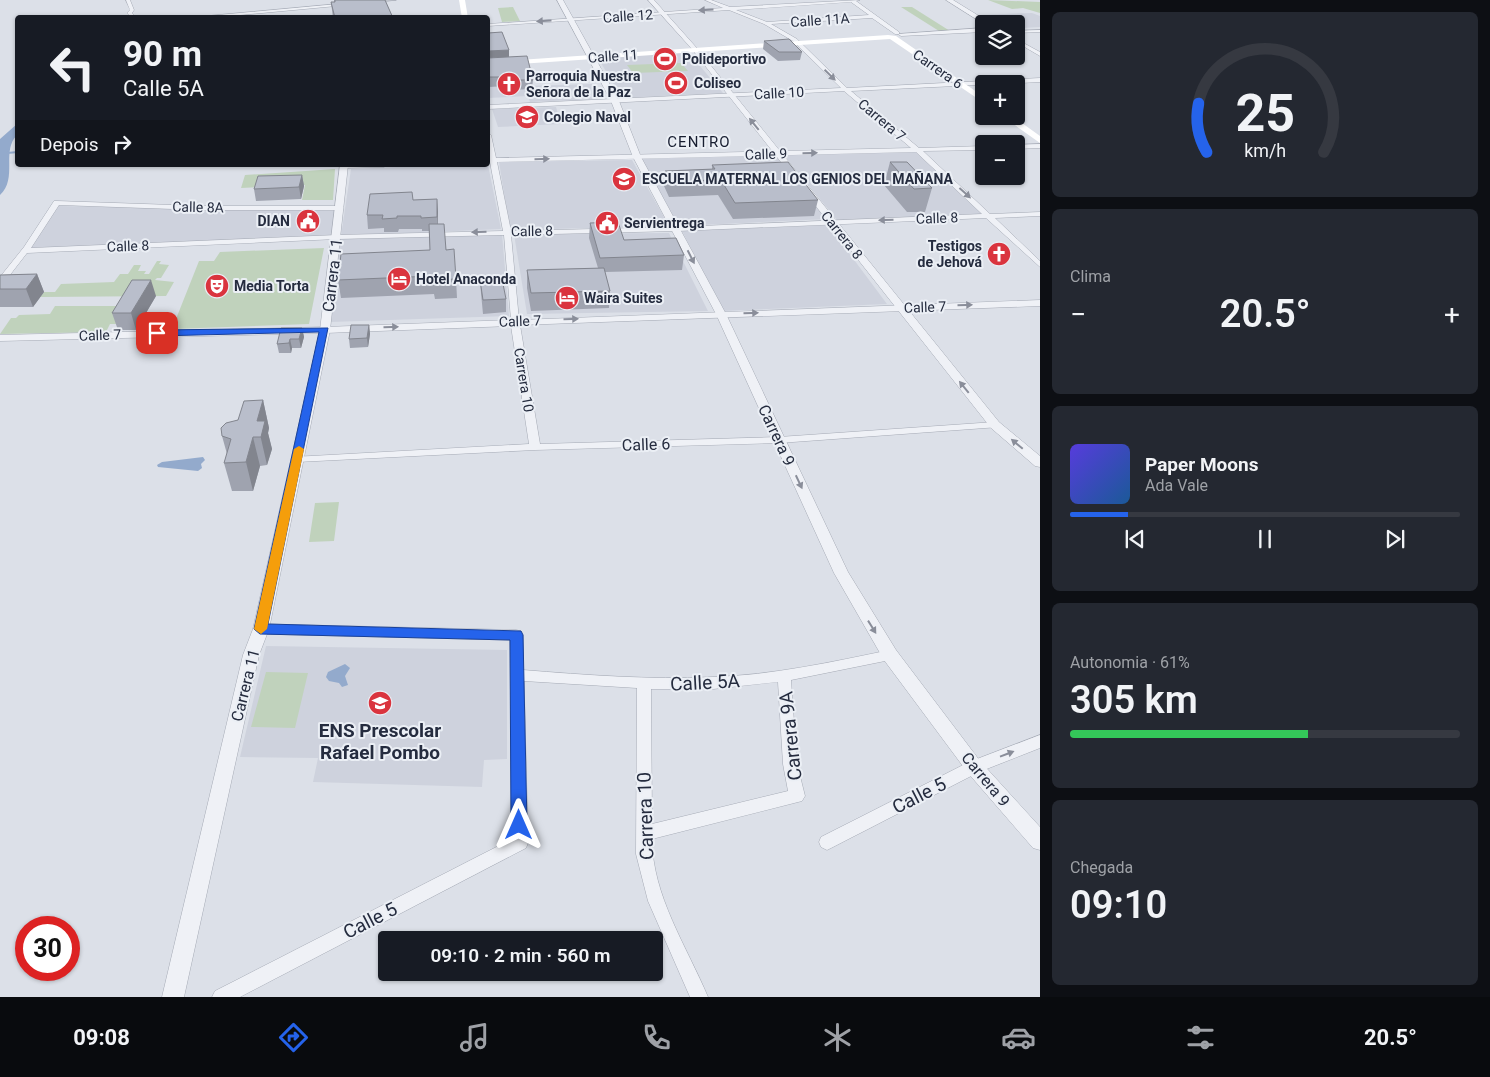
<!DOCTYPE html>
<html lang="pt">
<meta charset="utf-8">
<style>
body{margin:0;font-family:Roboto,sans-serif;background:#242831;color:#f1f3f6;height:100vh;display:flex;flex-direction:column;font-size:19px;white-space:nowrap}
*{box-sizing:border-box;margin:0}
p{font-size:16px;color:#9ea1a6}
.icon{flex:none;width:28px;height:28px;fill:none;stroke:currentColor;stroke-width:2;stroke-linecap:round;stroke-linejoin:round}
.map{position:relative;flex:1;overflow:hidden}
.side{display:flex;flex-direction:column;gap:12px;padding:12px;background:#0d0f14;width:450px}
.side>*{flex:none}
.hud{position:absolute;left:15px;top:15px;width:475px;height:152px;border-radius:5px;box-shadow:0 1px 4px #0004;background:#171b24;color:#f1f3f6;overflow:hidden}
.buttons{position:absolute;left:975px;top:15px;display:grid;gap:10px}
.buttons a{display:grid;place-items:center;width:50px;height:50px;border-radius:5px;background:#171b24;box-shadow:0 1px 4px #0004;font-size:25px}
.speed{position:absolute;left:15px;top:916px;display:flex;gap:10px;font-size:25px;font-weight:700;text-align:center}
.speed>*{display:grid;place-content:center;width:65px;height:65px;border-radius:50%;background:#171b24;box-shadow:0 1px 4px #0004;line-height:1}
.speed .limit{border:8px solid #d22;background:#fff;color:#111}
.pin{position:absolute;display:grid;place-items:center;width:42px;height:42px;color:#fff;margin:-21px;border-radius:10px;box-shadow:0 2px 8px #0006}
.me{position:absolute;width:55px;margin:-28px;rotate:0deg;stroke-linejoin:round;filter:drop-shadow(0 0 4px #0008)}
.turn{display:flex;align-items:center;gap:18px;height:105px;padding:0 25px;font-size:22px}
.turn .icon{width:65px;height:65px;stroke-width:2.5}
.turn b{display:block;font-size:35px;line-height:42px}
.then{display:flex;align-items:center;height:48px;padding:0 25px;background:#0003;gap:10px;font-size:19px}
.big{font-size:38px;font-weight:600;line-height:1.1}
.side .tile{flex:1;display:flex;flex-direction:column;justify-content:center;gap:8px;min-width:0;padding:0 18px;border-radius:8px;background:#242831}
.side .dial{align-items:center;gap:0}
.dial svg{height:130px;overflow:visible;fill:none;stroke:#363941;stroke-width:7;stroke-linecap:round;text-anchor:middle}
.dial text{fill:#f1f3f6;stroke:none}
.song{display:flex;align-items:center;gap:15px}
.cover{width:60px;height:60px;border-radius:8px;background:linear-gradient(135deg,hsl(250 70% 55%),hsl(210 70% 35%))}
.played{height:5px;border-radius:2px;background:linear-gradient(90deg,#2563eb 15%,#363941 15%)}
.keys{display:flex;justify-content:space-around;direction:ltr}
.heat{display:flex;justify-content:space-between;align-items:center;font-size:28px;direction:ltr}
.charge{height:8px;border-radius:4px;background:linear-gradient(90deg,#34c759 61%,#363941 0)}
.trip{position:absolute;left:378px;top:931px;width:285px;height:50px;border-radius:5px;background:#171b24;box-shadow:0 1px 4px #0004;font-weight:600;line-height:50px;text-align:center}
.dock{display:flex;height:80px;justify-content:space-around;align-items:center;background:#090b0e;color:#9ea1a6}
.dock .icon{width:35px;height:35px}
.dock .selected{color:#2563eb}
.dock b{font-size:22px;color:#f1f3f6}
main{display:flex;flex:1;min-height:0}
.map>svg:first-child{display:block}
</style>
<main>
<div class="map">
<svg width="1040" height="997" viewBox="0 0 1040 997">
<rect width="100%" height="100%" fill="#dce0e8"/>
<path fill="#ced2dd" d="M1032 13 1040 16V27L1023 28 1005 19 987 20 978 15Z
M688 52 723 93 622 98 598 58Z
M592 84 600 99 530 102 528 96 488 98V87Z
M556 107 561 124 498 127 492 109Z
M916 152 983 214 837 220 783 154Z
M775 155 828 219 679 226 641 159Z
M632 160 669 226 510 230 499 162Z
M443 165H488L501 229 341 236 351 169Z
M57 206 335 211 333 236 26 250Z
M828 225 887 304 723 311 682 231Z
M669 233 708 311 527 314 514 234Z
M502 234 509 316 330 322 340 239Z
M266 646 507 650V759L484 760 482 787 313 782 318 758 240 757Z"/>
<path fill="#c0d2bc" d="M988 0 1040 2V13L1023 8 1012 9Z
M513 7 520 21 502 22 498 8Z
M901 7H912L950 31H939Z
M681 63 688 71 633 73 627 65Z
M335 169 333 200H302L305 185 241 188 245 175Z
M324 248 309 324 172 329 199 261H214L220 252Z
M157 261H161L159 264 169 265 161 278H157L155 280 174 282 166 296 40 297 44 292H55L61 284 114 282 120 274H128L134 265H141L138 271H146L144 274H149Z
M55 306H132L121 324H110L106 332 0 334 11 318H16L19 315 50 314Z
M339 502 334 541 309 542 315 503Z
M266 672 308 673 295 728 251 727Z"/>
<path fill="#93aacc" d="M17 124V135C1 151 18 178 0 195V139Z
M203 457 205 460 201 464 202 468 198 471 158 467 157 465 162 462Z
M345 664 350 668 345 676 348 685 342 687 339 683 329 681 326 677 328 672Z"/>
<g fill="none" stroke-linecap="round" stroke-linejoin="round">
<path stroke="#93aacc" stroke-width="2" d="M7 153 18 152"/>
<g stroke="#a5aab5" stroke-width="1">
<path id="minor" d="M126 0H130L134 10 132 13 137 18H132L127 13 130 10Z
M396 0 370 3 368 2Z
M705 0H711L730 7 860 0 856 1 899 32V34H895L872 18 771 24 797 39 847 88 1040 78V82L851 91 919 148 984 146V150L923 151 990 214 1040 212V216L995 218 1040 261V267L986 218 677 231 511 235 519 320 1040 300V306L520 325 540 444 779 437 995 422 999 423 1000 425 999 427 779 443 535 450 297 462 293 461 292 459 293 457 529 444 511 326 325 333 0 341V335L325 327 511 320 504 235 337 239 27 253 3 284H0V277L24 247 54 201H57L202 206H340L344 208 340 210H202L59 205 31 248 337 235 503 231 490 162H488V158H489L488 133 491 135 496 158 911 148 844 91 488 109V105L841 88 793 41 764 24 729 10 488 26V24L723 8ZM851 2 869 15 767 22 736 10ZM916 152 982 214 677 227 511 231 497 162Z
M349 3 347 5 209 18H185Z
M1040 30V32L1016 33V31Z
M1016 39 1040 52V56L1016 42Z
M1040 144V148L1016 149V145Z
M344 165H387L384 167 342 168 341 167Z
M261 624 516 630 521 631 523 635V670C586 675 650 680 713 677 773 675 832 662 890 650L895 651 897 655 895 659 890 660 791 680 797 764 805 796 802 801 652 839C652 895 687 947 708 997H690L648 901 636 854 637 688 524 681 528 843 526 848 240 997H212L215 991 512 839 510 640 261 634 256 633 254 629 256 625ZM778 682 783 764 788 791 652 824 651 689H713Z
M1040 735V748L979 772 833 847 827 850 821 847 819 842 821 837 969 762Z"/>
</g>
<g stroke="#a5aab5" stroke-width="1">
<path id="tertiary" d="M557 0H563L619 101 641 157 726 314 848 572 896 650 980 761 1040 827V850L1033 848 968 773 884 660 834 573 716 314 633 157 611 101Z
M648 0H654L695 46 999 422 1040 456V467L1035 466 991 428 691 48Z
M946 0H953L992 24H984Z
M984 28V32L901 36 898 34Z
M340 165H348L330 330 269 629 259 655 184 997H162L243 655 253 629 320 330Z"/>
</g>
<use href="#minor" fill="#eff1f6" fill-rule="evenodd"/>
<use href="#tertiary" fill="#eff1f6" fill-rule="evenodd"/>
<path fill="#fff" fill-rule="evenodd" d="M459 0H465L468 18H462Z
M888 35 896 36 984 97V103L890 39 488 66V62Z
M1002 116H1012L1040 136V143Z"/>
</g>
<path fill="#9fa3af" d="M334 0H385L393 18H333L331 2H334Z
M488 33 509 50V57L533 80 532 89 511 90 510 86 489 87 488 76Z
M764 41 802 52 800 60 778 61 763 49Z
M890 162 932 188 925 212H907L884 185Z
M712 165 818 200 814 216 733 219 718 195 669 197 664 186 665 171 712 169Z
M302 175 304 186 301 199 256 201 254 189Z
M437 199 438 224 456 279 457 298 435 299 434 294 341 298 338 280 430 250 429 231H422V229H399L398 232H384V228L368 229 367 215 413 200Z
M590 223 624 240 684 255 682 270 605 272 610 291 609 308 531 311 527 288V270L598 268 589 238Z
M37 274 44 292 33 307H0V275Z
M480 280 506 299V312L483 314 481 293Z
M156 296 136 330H118L112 313Z
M369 325 370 334 368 347 350 348 349 339Z
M302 328 304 337 301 348H292L291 353H279L277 344Z
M263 400 269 428 268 433 272 449 267 465 260 466 253 491H232L224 463 227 454 222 436 238 420Z"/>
<path fill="#82858e" d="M509 50V59L488 62V51Z
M302 175 304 186 301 199 299 187Z
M437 199 438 212 437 231Z
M37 274 44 292 33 307 26 289Z
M151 280 156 296 136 330 131 313Z
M369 325 370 334 368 347 367 338Z
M302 328 304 337 301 348 299 339Z
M290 339 292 348 291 353 289 343Z
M263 400 269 428 268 433 272 449 267 465 257 421Z
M253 437 260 466 253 491 246 462Z"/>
<path fill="#b9becb" stroke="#82858e" d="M335 0H385L393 18H335L331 2H335Z
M502 32 509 50 488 51V52V33Z
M789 39 802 52H779L764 41Z
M527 56 533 80H511L510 77H489L488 68V58Z
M788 162 818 200 735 203 721 180 671 181 665 171 715 169 712 165Z
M890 162H907L932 188 914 189Z
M302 175 299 187 254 189 258 176Z
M412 192 413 200 437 199V217L421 218V216H397V218L382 219 383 215H367L370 194Z
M618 222 624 240 676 238 684 255 600 258 590 223Z
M429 224H444L446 250 454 249 456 279 434 280 433 276 338 280 341 254 430 250Z
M604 268 610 291 531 293 527 270Z
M37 274 26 289H0V275Z
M502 279 506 299 483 300 480 280Z
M132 280H151L131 313H112Z
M351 325H369L367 338 349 339Z
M281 328H302L299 339H290L289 343 277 344Z
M263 400 257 421H265L261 437H253L246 462 224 463 231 439 222 436 221 428 226 423 238 420 244 401Z"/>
<defs><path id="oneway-solid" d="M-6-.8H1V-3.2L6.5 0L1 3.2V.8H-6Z" transform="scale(1.25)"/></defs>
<g fill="#8a8e9a">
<use href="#oneway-solid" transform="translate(706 10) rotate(176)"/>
<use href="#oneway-solid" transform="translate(544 21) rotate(176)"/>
<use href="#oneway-solid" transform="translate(830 75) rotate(44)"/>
<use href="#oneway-solid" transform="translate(754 124) rotate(-129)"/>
<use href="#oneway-solid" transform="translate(810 153) rotate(-1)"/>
<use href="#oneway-solid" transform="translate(542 159) rotate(-1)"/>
<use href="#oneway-solid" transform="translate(965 193) rotate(42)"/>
<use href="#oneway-solid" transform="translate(886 220) rotate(178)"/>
<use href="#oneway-solid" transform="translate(479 232) rotate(178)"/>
<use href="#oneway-solid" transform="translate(691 257) rotate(63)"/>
<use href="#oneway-solid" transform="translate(965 305) rotate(-2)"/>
<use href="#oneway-solid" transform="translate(751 313) rotate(-2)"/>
<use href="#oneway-solid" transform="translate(571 319) rotate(-2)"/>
<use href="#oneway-solid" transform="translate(391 327) rotate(-2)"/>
<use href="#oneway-solid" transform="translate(964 387) rotate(-129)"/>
<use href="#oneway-solid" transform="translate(1017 444) rotate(-140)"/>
<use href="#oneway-solid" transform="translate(799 482) rotate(65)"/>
<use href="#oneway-solid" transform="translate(872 627) rotate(58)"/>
<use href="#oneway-solid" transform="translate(1007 754) rotate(-21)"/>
</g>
<path fill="#2563eb" stroke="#184099" d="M328 328 268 624 521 631 523 635 527 825 525 830 519 832 514 830 511 825 510 640 260 634 254 629 319 332 157 336 152 333 157 330Z"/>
<path fill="#f59e0b" d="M299 446 304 449 267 629 261 634 254 629 294 449Z"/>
<defs>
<g id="stadium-disc" transform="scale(1.25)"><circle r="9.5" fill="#da343e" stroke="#ebeff5"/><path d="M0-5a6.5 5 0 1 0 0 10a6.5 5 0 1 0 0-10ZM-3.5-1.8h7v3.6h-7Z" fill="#fff"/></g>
<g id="church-disc" transform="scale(1.25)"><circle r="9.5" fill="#da343e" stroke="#ebeff5"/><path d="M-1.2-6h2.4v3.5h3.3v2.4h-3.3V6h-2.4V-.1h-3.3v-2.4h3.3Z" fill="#fff"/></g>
<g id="school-disc" transform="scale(1.25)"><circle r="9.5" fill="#da343e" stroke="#ebeff5"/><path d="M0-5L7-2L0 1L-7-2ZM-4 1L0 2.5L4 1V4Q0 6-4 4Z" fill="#fff"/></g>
<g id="civic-disc" transform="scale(1.25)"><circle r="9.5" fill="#da343e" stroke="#ebeff5"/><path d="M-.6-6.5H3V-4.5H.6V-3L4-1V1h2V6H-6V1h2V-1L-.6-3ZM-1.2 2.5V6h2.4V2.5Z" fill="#fff"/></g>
<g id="hotel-disc" transform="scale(1.25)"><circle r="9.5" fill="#da343e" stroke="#ebeff5"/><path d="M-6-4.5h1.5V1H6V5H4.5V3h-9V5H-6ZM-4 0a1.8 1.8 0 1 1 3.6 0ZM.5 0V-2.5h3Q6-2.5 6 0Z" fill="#fff"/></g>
<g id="theatre-disc" transform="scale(1.25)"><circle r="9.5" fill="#da343e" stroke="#ebeff5"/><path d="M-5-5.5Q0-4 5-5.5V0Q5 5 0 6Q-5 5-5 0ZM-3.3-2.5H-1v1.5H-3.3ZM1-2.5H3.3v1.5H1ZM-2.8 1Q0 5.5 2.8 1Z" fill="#fff"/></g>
</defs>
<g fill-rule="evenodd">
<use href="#stadium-disc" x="665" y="59"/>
<use href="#stadium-disc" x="676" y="83"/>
<use href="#church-disc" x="509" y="84"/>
<use href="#school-disc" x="527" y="117"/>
<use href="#school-disc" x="624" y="179"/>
<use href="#civic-disc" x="308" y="221"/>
<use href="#civic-disc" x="607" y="223"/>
<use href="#church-disc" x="999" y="254"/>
<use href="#hotel-disc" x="399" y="279"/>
<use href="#theatre-disc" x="217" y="286"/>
<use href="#hotel-disc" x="567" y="298"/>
<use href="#school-disc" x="380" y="703"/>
</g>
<g text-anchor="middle" stroke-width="4" stroke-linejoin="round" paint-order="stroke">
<g font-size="14" fill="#252c3f" stroke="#ebeff5">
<text transform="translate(628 16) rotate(-4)" y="5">Calle 12</text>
<text transform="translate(820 20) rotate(-4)" y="5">Calle 11A</text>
<text transform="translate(613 56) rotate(-4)" y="5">Calle 11</text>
<text transform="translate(938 69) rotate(35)" y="5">Carrera 6</text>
<text transform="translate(779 93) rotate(-3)" y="5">Calle 10</text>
<text transform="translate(882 120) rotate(40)" y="5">Carrera 7</text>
<text transform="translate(766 154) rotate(-2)" y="5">Calle 9</text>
<text transform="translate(198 207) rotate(1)" y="5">Calle 8A</text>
<text transform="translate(937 218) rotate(-2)" y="5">Calle 8</text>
<text transform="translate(532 231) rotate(-1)" y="5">Calle 8</text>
<text transform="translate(842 235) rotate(51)" y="5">Carrera 8</text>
<text transform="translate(128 246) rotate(-2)" y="5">Calle 8</text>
<text transform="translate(925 307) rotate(-2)" y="5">Calle 7</text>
<text transform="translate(520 321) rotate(-2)" y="5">Calle 7</text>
<text transform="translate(100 335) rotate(-2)" y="5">Calle 7</text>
<text transform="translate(524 380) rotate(81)" y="5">Carrera 10</text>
</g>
<g font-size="14" font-weight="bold" fill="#252c3f" stroke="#ebeff5" text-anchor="start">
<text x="682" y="64">Polideportivo</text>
<text x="526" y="81">Parroquia Nuestra<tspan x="526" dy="16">Señora de la Paz</tspan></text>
<text x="694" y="88">Coliseo</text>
<text x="544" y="122">Colegio Naval</text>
<text x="642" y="184">ESCUELA MATERNAL LOS GENIOS DEL MAÑANA</text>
<text x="290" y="226" text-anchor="end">DIAN</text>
<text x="624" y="228">Servientrega</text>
<text x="982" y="251" text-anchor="end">Testigos<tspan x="982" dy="16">de Jehová</tspan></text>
<text x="416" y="284">Hotel Anaconda</text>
<text x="234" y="291">Media Torta</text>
<text x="584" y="303">Waira Suites</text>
</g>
<g font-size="15" letter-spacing="1" fill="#171d30" stroke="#ebeff5">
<text x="699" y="147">CENTRO</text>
</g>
<g font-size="16" fill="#252c3f" stroke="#ebeff5">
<text transform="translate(332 275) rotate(-83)" y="6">Carrera 11</text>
<text transform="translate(777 435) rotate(65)" y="6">Carrera 9</text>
<text transform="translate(646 444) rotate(-2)" y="6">Calle 6</text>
<text transform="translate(245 685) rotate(-76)" y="6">Carrera 11</text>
<text transform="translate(986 779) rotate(50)" y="6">Carrera 9</text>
</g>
<g font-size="19" fill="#252c3f" stroke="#ebeff5">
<text transform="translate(705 682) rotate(-3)" y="7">Calle 5A</text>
<text transform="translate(790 736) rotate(-96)" y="7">Carrera 9A</text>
<text transform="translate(919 795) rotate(-27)" y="7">Calle 5</text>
<text transform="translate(645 816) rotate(-92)" y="7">Carrera 10</text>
<text transform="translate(370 920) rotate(-27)" y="7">Calle 5</text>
</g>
<g font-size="19" font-weight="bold" fill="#252c3f" stroke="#ebeff5">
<text x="380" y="737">ENS Prescolar<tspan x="380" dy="22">Rafael Pombo</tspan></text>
</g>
</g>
</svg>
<div class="buttons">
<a><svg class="icon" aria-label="layers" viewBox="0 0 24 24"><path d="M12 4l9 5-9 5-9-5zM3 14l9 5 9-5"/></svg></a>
<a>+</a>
<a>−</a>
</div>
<div class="speed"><div class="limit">30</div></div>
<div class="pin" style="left:157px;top:333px;background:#d93025"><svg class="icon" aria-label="arrive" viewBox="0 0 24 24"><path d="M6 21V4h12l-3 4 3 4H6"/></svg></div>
<svg class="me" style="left:519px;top:825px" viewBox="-20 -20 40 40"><path d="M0-17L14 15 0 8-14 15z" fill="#2563eb" stroke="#fff" stroke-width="4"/></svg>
<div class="trip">09:10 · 2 min · 560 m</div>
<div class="hud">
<div class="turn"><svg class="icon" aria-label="left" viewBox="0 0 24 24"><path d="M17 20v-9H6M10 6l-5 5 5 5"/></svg><div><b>90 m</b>Calle 5A</div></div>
<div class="then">Depois<svg class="icon" aria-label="right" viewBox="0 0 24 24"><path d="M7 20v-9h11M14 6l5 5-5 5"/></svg></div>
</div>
</div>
<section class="side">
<div class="tile dial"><svg viewBox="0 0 100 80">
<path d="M14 69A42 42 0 1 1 86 69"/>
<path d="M14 69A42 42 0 0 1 9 39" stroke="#2563eb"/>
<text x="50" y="56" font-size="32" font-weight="700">25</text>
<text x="50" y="72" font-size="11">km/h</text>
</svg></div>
<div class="tile"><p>Clima</p>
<div class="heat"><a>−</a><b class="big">20.5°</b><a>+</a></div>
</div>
<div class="tile">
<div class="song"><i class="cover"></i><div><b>Paper Moons</b><p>Ada Vale</p></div></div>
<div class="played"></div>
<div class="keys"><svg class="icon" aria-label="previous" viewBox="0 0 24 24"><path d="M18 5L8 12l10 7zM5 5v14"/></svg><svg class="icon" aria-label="pause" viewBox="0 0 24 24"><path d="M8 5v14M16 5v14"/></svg><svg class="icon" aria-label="next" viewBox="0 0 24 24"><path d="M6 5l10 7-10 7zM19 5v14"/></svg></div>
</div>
<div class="tile"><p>Autonomia · 61%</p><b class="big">305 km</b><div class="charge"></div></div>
<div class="tile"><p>Chegada</p><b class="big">09:10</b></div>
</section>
</main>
<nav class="dock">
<b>09:08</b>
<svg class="icon selected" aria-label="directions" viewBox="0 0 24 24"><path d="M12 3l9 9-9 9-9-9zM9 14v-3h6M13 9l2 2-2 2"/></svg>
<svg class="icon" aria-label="music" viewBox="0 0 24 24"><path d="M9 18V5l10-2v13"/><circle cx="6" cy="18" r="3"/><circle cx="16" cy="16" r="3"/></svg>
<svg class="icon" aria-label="phone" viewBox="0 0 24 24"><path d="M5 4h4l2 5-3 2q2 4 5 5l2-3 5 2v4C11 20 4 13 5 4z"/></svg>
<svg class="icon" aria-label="climate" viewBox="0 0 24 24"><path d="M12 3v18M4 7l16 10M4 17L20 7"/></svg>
<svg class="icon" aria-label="car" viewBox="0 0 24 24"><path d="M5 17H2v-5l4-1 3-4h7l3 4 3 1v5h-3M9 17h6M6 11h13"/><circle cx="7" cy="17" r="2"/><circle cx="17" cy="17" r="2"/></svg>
<svg class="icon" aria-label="filters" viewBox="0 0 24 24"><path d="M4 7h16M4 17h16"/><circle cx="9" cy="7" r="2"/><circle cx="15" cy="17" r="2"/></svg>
<b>20.5°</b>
</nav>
